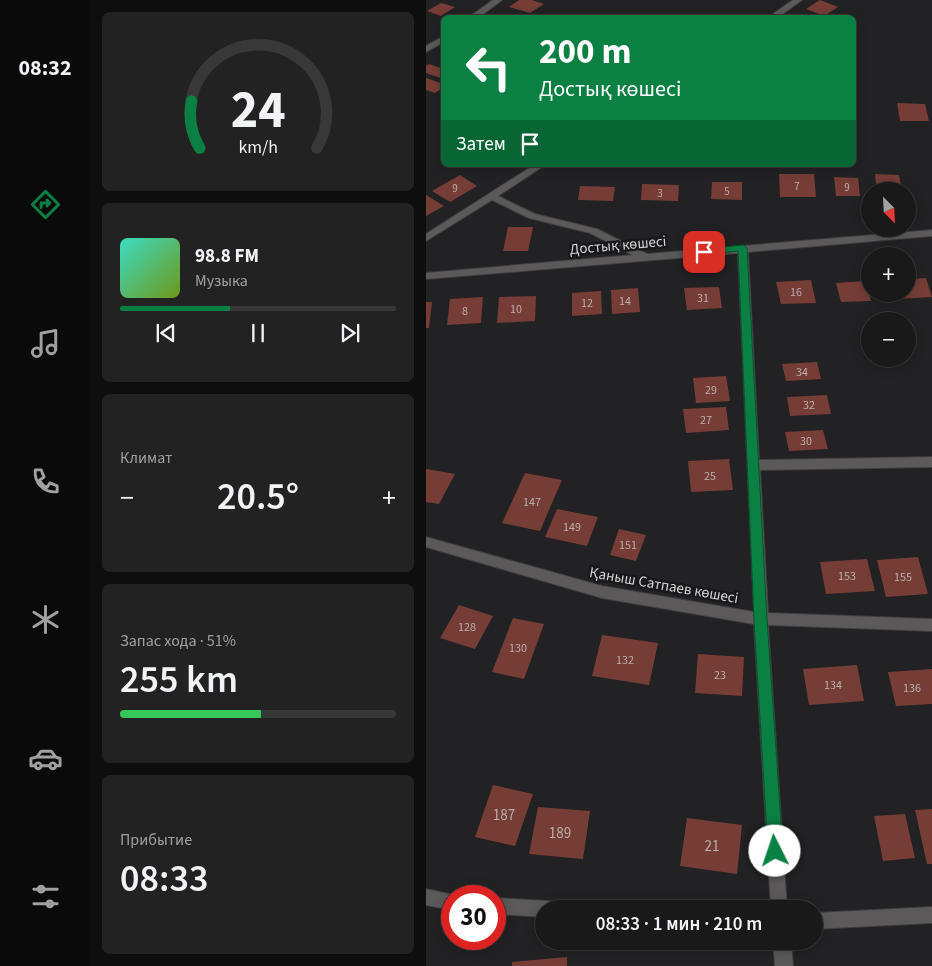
<!DOCTYPE html>
<html lang="ru">
<meta charset="utf-8">
<style>
body{margin:0;font-family:"Source Sans 3",sans-serif;background:#232223;color:#f1f3f6;height:100vh;display:flex;flex-direction:column;font-size:19px;white-space:nowrap}
*{box-sizing:border-box;margin:0}
p{font-size:16px;color:#9fa0a2}
.icon{flex:none;width:28px;height:28px;fill:none;stroke:currentColor;stroke-width:2;stroke-linecap:round;stroke-linejoin:round}
.map{position:relative;flex:1;overflow:hidden}
.side{display:flex;flex-direction:column;gap:12px;padding:12px;background:#0e0e0e;width:336px}
.side>*{flex:none}
.top-card{position:absolute;left:15px;top:15px;width:415px;height:152px;border-radius:8px;box-shadow:0 2px 12px #0003,0 0 0 1px #383839;background:#0b8043;color:#fff;overflow:hidden}
.needle{width:32px;rotate:156deg}
.controls{position:absolute;left:435px;top:182px;display:grid;gap:10px}
.controls a{display:grid;place-items:center;width:55px;height:55px;border-radius:50%;background:#1a191a;box-shadow:0 2px 12px #0003,0 0 0 1px #383839;font-size:25px}
.speed{position:absolute;left:15px;top:885px;display:flex;gap:10px;font-size:25px;font-weight:700;text-align:center}
.speed>*{display:grid;place-content:center;width:65px;height:65px;border-radius:50%;background:#1a191a;box-shadow:0 2px 12px #0003,0 0 0 1px #383839;line-height:1}
.speed .limit{border:8px solid #d22;background:#fff;color:#111}
.pin{position:absolute;display:grid;place-items:center;width:42px;height:42px;color:#fff;margin:-21px;border-radius:10px;box-shadow:0 2px 8px #0006}
.me{position:absolute;width:55px;margin:-28px;rotate:356deg;stroke-linejoin:round;filter:drop-shadow(0 0 4px #0008)}
.turn{display:flex;align-items:center;gap:18px;height:105px;padding:0 15px;font-size:22px}
.turn .icon{width:65px;height:65px;stroke-width:2.5}
.turn b{display:block;font-size:35px;line-height:42px}
.then{display:flex;align-items:center;height:48px;padding:0 15px;background:#0003;gap:10px;font-size:19px}
.big{font-size:38px;font-weight:600;line-height:1.1}
.side .tile{flex:1;display:flex;flex-direction:column;justify-content:center;gap:8px;min-width:0;padding:0 18px;border-radius:8px;background:#232223}
.side .dial{align-items:center;gap:0}
.dial svg{height:130px;overflow:visible;fill:none;stroke:#383839;stroke-width:7;stroke-linecap:round;text-anchor:middle}
.dial text{fill:#f1f3f6;stroke:none}
.song{display:flex;align-items:center;gap:15px}
.cover{width:60px;height:60px;border-radius:8px;background:linear-gradient(135deg,hsl(170 70% 55%),hsl(80 70% 35%))}
.played{height:5px;border-radius:2px;background:linear-gradient(90deg,#0b8043 40%,#383839 40%)}
.keys{display:flex;justify-content:space-around;direction:ltr}
.heat{display:flex;justify-content:space-between;align-items:center;font-size:28px;direction:ltr}
.charge{height:8px;border-radius:4px;background:linear-gradient(90deg,#34c759 51%,#383839 0)}
.trip{position:absolute;left:109px;top:900px;width:288px;height:50px;border-radius:25px;background:#1a191a;box-shadow:0 2px 12px #0003,0 0 0 1px #383839;font-weight:600;line-height:50px;text-align:center}
main{display:flex;flex:1;min-height:0}
.menu{display:flex;flex-direction:column;width:90px;justify-content:space-around;align-items:center;background:#0a0a0a;color:#9fa0a2}
.menu .icon{width:35px;height:35px}
.menu .selected{color:#0b8043}
.menu b{font-size:22px;color:#f1f3f6}
.map>svg:first-child{display:block}
</style>
<main>
<nav class="menu">
<b>08:32</b>
<svg class="icon selected" aria-label="directions" viewBox="0 0 24 24"><path d="M12 3l9 9-9 9-9-9zM9 14v-3h6M13 9l2 2-2 2"/></svg>
<svg class="icon" aria-label="music" viewBox="0 0 24 24"><path d="M9 18V5l10-2v13"/><circle cx="6" cy="18" r="3"/><circle cx="16" cy="16" r="3"/></svg>
<svg class="icon" aria-label="phone" viewBox="0 0 24 24"><path d="M5 4h4l2 5-3 2q2 4 5 5l2-3 5 2v4C11 20 4 13 5 4z"/></svg>
<svg class="icon" aria-label="climate" viewBox="0 0 24 24"><path d="M12 3v18M4 7l16 10M4 17L20 7"/></svg>
<svg class="icon" aria-label="car" viewBox="0 0 24 24"><path d="M5 17H2v-5l4-1 3-4h7l3 4 3 1v5h-3M9 17h6M6 11h13"/><circle cx="7" cy="17" r="2"/><circle cx="17" cy="17" r="2"/></svg>
<svg class="icon" aria-label="filters" viewBox="0 0 24 24"><path d="M4 7h16M4 17h16"/><circle cx="9" cy="7" r="2"/><circle cx="15" cy="17" r="2"/></svg>
</nav>
<section class="side">
<div class="tile dial"><svg viewBox="0 0 100 80">
<path d="M14 69A42 42 0 1 1 86 69"/>
<path d="M14 69A42 42 0 0 1 9 40" stroke="#0b8043"/>
<text x="50" y="56" font-size="32" font-weight="700">24</text>
<text x="50" y="72" font-size="11">km/h</text>
</svg></div>
<div class="tile">
<div class="song"><i class="cover"></i><div><b>98.8 FM</b><p>Музыка</p></div></div>
<div class="played"></div>
<div class="keys"><svg class="icon" aria-label="previous" viewBox="0 0 24 24"><path d="M18 5L8 12l10 7zM5 5v14"/></svg><svg class="icon" aria-label="pause" viewBox="0 0 24 24"><path d="M8 5v14M16 5v14"/></svg><svg class="icon" aria-label="next" viewBox="0 0 24 24"><path d="M6 5l10 7-10 7zM19 5v14"/></svg></div>
</div>
<div class="tile"><p>Климат</p>
<div class="heat"><a>−</a><b class="big">20.5°</b><a>+</a></div>
</div>
<div class="tile"><p>Запас хода · 51%</p><b class="big">255 km</b><div class="charge"></div></div>
<div class="tile"><p>Прибытие</p><b class="big">08:33</b></div>
</section>
<div class="map">
<svg width="506" height="966" viewBox="0 0 506 966">
<rect width="100%" height="100%" fill="#222123"/>
<path fill="#753d36" d="M93 0H106L118 4 104 13 83 7Z
M394 0 412 7 398 16 380 9Z
M15 3 29 7 15 16 1 11Z
M3 64 18 69V79L0 73V66Z
M0 78 18 84V87L9 93 0 90Z
M471 103 499 104 503 121H474Z
M353 174H388L390 197H354Z
M449 174 473 175 476 191H451Z
M34 175 51 186 24 202 6 191Z
M408 177 432 178 434 196H410Z
M286 182H316V200L285 199Z
M216 184 253 185 252 201 215 200Z
M154 186 189 187 187 201 152 200Z
M0 195 18 206 0 216Z
M82 227H107L102 251H77Z
M500 278 506 297 472 299 471 294H481V279Z
M385 280 390 303 355 304 350 282Z
M439 281 445 301 415 302 410 283Z
M293 287 296 308 261 310 258 288Z
M212 288 214 312 186 314 185 290Z
M175 291 176 314 146 316V293Z
M110 296 109 321 71 323 73 297Z
M57 297 55 323 21 325 24 299Z
M0 302H6L3 328H0Z
M391 362 395 379 360 381 356 364Z
M300 376 304 401 270 403 267 378Z
M401 395 405 414 364 416 361 397Z
M300 407 303 430 260 433 257 409Z
M397 430 402 449 363 451 359 432Z
M303 459 307 490 265 492 262 461Z
M0 469 29 474 13 504 0 502Z
M99 473 136 480 114 531 76 523Z
M131 509 172 517 161 546 119 537Z
M193 529 220 535 210 561 184 555Z
M492 557 502 594 460 597 451 560Z
M441 559 449 591 400 594 394 562Z
M33 605 67 616 49 649 14 638Z
M87 618 118 624 98 679 66 672Z
M176 635 232 643 223 685 166 676Z
M272 654 318 657 316 696 269 693Z
M431 665 438 701 383 705 377 669Z
M506 669V704L470 706 462 672Z
M67 785 107 794 89 846 49 837Z
M112 807 164 811 157 859 103 854Z
M506 809V864H501L489 810Z
M479 814 489 858 457 861 448 816Z
M261 818 316 825 311 874 254 866Z
M141 957V966H86V962Z"/>
<g fill="none" stroke-linecap="round" stroke-linejoin="round">
<g stroke="#3e3e3f" stroke-width="2">
<path id="minor" d="M67 0H76L52 18H42Z
M367 0H376L351 18H341Z
M18 36V42L0 52V46Z
M108 165H119L72 196 109 214 171 229 221 254 506 230V236L322 252 333 460 506 457V467L334 470 342 613 506 619V631L342 625 361 909H345L328 624 176 598 0 547V537L176 586 328 612 312 253 0 279V273L207 255 164 233 103 218 66 200 0 241V234Z
M0 889 32 896H26V910L0 905Z
M69 898 123 901 129 903 131 909H118V917L69 914Z
M506 907V923L388 929V913Z
M347 941H365L367 966H349Z"/>
</g>
<use href="#minor" fill="#5b5959" fill-rule="evenodd"/>
</g>
<path fill="#0b8043" stroke="#07532c" d="M317 245 321 248 341 619 357 851 355 856 349 858 344 856 342 851 328 619 312 251 278 255 274 252 278 249Z"/>
<g text-anchor="middle" stroke-width="5" stroke-linejoin="round" paint-order="stroke">
<g font-size="11" fill="#bcaead">
<text x="371" y="190">7</text>
<text x="421" y="191">9</text>
<text x="29" y="192">9</text>
<text x="301" y="195">5</text>
<text x="234" y="197">3</text>
</g>
<g font-size="12" fill="#bcaead">
<text x="370" y="296">16</text>
<text x="277" y="302">31</text>
<text x="199" y="305">14</text>
<text x="161" y="307">12</text>
<text x="90" y="313">10</text>
<text x="39" y="315">8</text>
<text x="376" y="376">34</text>
<text x="285" y="394">29</text>
<text x="383" y="409">32</text>
<text x="280" y="424">27</text>
<text x="380" y="445">30</text>
<text x="284" y="480">25</text>
<text x="106" y="506">147</text>
<text x="146" y="531">149</text>
<text x="202" y="549">151</text>
<text x="421" y="580">153</text>
<text x="477" y="581">155</text>
<text x="41" y="631">128</text>
<text x="92" y="652">130</text>
<text x="199" y="664">132</text>
<text x="294" y="679">23</text>
<text x="407" y="689">134</text>
<text x="486" y="692">136</text>
</g>
<g font-size="15" fill="#d4d4d5" stroke="#19181a">
<text transform="translate(192 245) rotate(-5)" y="5">Достық көшесі</text>
<text transform="translate(238 585) rotate(10)" y="5">Қаныш Сатпаев көшесі</text>
</g>
<g font-size="15" fill="#bcaead">
<text x="78" y="820">187</text>
<text x="134" y="838">189</text>
<text x="286" y="851">21</text>
</g>
</g>
</svg>
<div class="controls">
<a><svg class="needle" viewBox="-14 -14 28 28"><path d="M0-13l5 13h-10z" fill="#e53935"/><path d="M0 13l5-13h-10z" fill="#9fa0a2"/></svg></a>
<a>+</a>
<a>−</a>
</div>
<div class="speed"><div class="limit">30</div></div>
<div class="pin" style="left:278px;top:252px;background:#d93025"><svg class="icon" aria-label="arrive" viewBox="0 0 24 24"><path d="M6 21V4h12l-3 4 3 4H6"/></svg></div>
<svg class="me" style="left:349px;top:851px" viewBox="-20 -20 40 40"><circle r="19" fill="#fff"/><path d="M0-13L10 11 0 6-10 11z" fill="#0b8043"/></svg>
<div class="trip">08:33 · 1 мин · 210 m</div>
<div class="top-card">
<div class="turn"><svg class="icon" aria-label="left" viewBox="0 0 24 24"><path d="M17 20v-9H6M10 6l-5 5 5 5"/></svg><div><b>200 m</b>Достық көшесі</div></div>
<div class="then">Затем<svg class="icon" aria-label="arrive" viewBox="0 0 24 24"><path d="M6 21V4h12l-3 4 3 4H6"/></svg></div>
</div>
</div>
</main>
